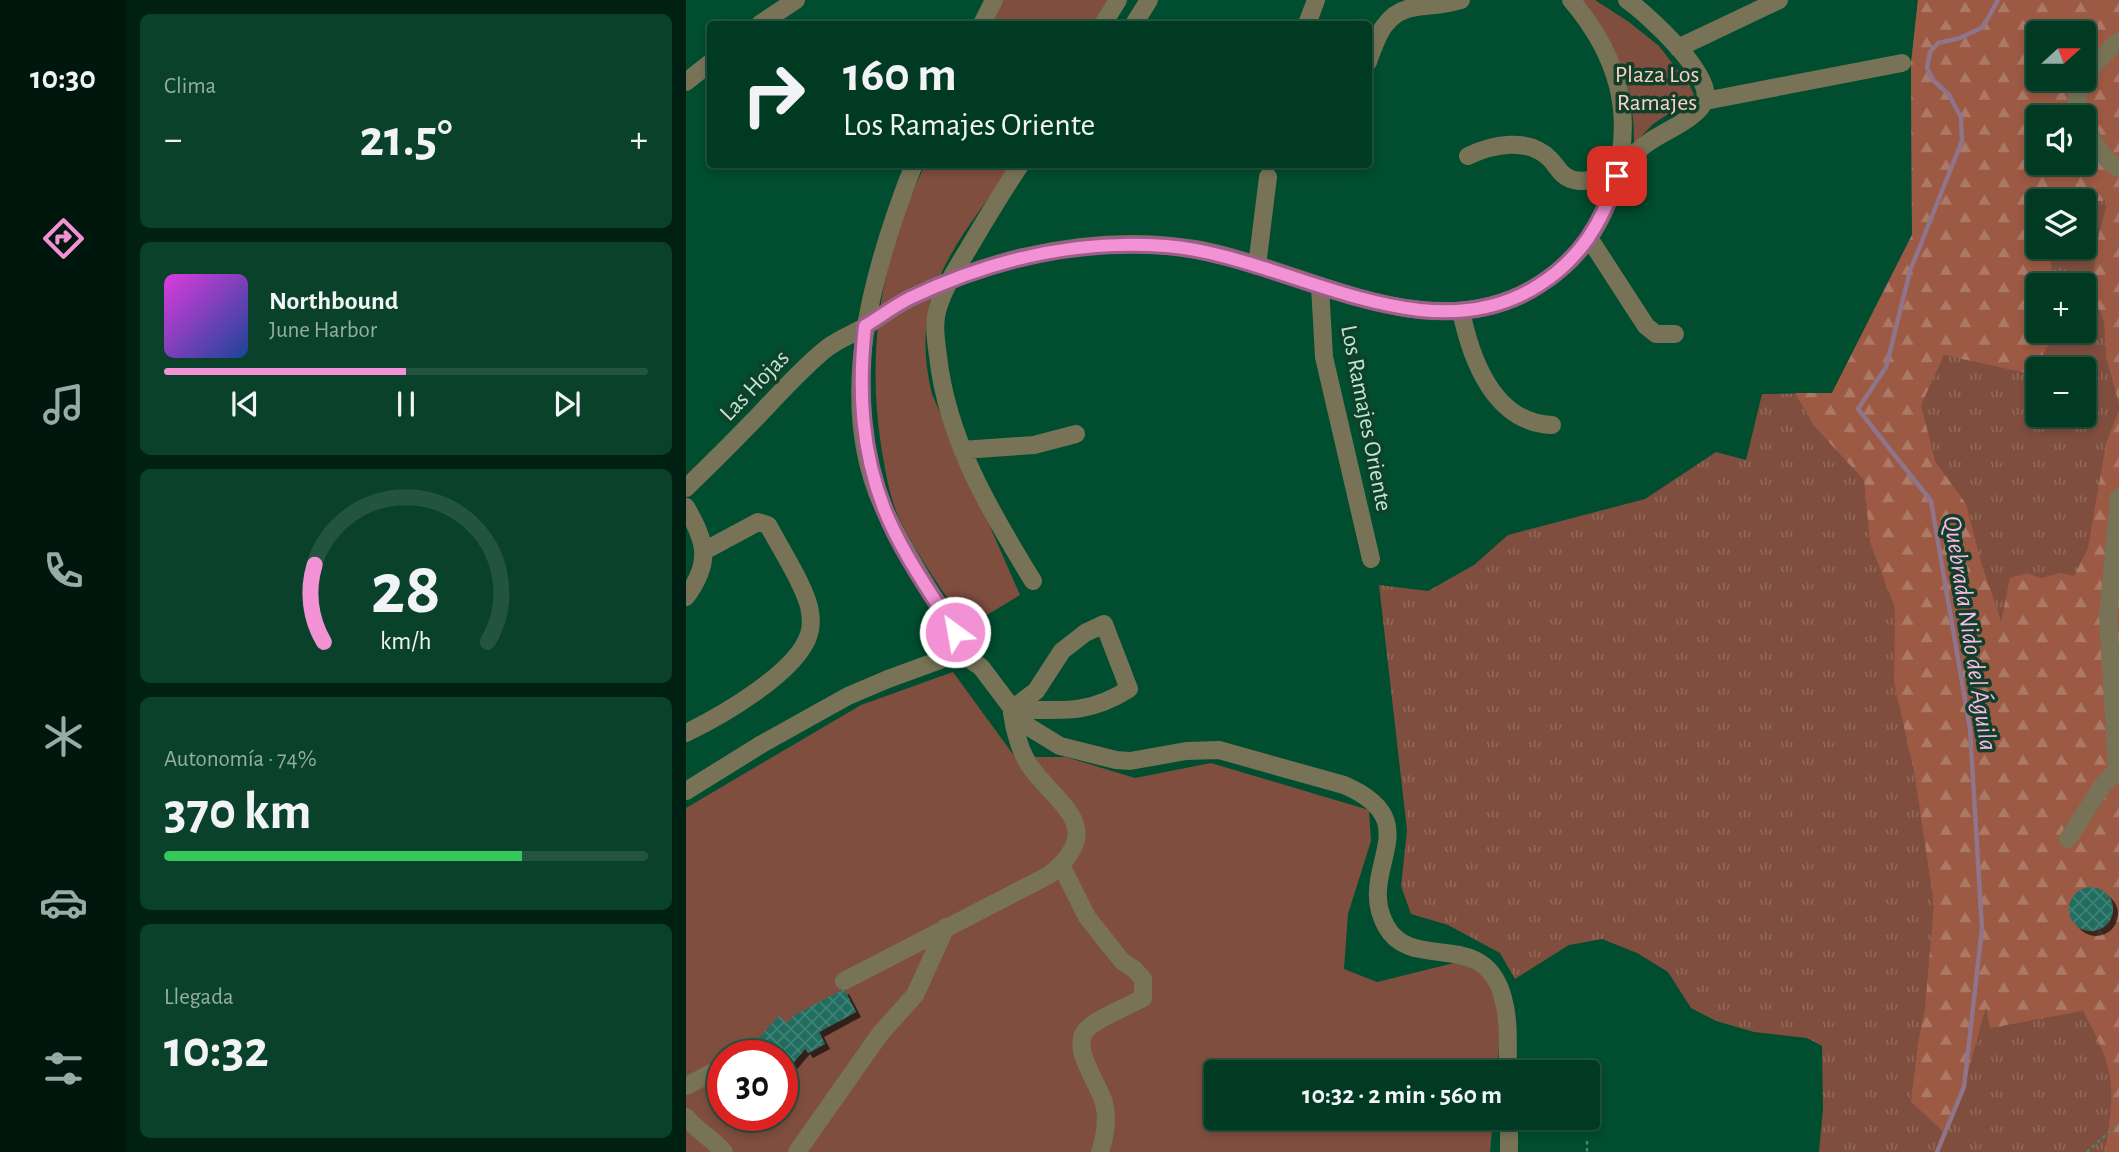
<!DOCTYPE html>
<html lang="es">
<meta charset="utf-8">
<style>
body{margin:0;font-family:"Alegreya Sans",sans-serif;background:#0a412b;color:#f1f3f6;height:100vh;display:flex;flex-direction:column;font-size:26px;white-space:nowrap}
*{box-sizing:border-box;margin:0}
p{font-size:23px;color:#95ada6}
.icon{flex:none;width:38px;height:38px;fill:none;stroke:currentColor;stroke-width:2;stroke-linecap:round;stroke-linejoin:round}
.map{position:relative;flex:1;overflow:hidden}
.drawer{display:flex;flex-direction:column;gap:14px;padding:14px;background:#002013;width:560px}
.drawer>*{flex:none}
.top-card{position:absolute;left:21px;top:21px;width:665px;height:147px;border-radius:7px;box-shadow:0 4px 10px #0003,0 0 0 2px #225441;background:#003a23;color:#f1f3f6;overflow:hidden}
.needle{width:46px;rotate:69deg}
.tools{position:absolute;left:1340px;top:21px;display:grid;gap:14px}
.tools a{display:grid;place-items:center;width:70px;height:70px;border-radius:7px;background:#003a23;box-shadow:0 4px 10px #0003,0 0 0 2px #225441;font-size:35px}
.speed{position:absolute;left:21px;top:1040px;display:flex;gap:14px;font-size:35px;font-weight:700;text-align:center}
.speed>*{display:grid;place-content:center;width:91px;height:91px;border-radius:50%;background:#003a23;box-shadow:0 4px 10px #0003,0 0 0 2px #225441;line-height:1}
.speed .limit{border:10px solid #d22;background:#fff;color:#111}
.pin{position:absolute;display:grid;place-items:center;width:60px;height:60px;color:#fff;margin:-30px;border-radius:14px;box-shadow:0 4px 10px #0006}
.me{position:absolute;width:77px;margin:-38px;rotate:328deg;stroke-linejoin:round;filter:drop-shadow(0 0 5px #0008)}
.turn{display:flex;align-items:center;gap:24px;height:147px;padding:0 21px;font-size:32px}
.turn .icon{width:91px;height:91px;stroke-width:2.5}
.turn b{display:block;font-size:49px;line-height:60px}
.big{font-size:52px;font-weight:700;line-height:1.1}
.drawer .tile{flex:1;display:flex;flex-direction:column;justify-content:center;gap:10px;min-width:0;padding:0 24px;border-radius:10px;background:#0a412b}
.drawer .dial{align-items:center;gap:0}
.dial svg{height:182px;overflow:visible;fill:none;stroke:#225441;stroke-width:7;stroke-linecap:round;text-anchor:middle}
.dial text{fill:#f1f3f6;stroke:none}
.song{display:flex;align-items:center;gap:21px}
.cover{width:84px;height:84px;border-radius:10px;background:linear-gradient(135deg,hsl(300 70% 55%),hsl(220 70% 35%))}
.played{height:7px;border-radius:4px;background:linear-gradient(90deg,#f391d5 50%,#225441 50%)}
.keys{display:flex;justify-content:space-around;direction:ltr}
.heat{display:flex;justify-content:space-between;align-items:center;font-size:38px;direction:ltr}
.charge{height:10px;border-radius:5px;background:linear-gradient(90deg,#34c759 74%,#225441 0)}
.trip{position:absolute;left:518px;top:1060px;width:396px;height:70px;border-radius:7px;background:#003a23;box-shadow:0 4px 10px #0003,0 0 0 2px #225441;font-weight:700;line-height:70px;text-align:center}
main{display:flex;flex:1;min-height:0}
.dock{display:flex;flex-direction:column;width:126px;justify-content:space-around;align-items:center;background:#00170e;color:#95ada6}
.dock .icon{width:49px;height:49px}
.dock .on{color:#f391d5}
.dock b{font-size:32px;color:#f1f3f6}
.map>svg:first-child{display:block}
</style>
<main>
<nav class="dock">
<b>10:30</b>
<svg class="icon on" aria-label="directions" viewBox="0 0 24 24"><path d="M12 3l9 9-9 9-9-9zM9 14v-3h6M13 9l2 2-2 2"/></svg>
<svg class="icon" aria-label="music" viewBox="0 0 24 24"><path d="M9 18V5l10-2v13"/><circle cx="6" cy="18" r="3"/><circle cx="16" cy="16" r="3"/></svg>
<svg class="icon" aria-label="phone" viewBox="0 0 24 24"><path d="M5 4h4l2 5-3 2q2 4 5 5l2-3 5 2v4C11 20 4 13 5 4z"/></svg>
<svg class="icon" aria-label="climate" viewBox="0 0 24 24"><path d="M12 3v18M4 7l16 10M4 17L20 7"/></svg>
<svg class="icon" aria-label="car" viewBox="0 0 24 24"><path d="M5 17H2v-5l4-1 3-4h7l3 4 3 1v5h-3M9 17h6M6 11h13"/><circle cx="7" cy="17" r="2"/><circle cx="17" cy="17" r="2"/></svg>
<svg class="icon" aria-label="filters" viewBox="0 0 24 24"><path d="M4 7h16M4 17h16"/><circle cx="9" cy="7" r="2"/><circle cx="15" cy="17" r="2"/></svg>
</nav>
<section class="drawer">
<div class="tile"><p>Clima</p>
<div class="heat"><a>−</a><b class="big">21.5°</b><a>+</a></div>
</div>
<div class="tile">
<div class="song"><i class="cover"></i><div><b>Northbound</b><p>June Harbor</p></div></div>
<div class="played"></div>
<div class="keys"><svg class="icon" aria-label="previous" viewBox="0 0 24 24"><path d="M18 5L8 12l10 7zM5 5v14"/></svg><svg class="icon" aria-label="pause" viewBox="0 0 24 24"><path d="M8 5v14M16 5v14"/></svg><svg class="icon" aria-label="next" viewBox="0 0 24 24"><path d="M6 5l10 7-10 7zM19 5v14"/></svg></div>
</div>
<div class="tile dial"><svg viewBox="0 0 100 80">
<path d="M14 69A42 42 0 1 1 86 69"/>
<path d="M14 69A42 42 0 0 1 10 35" stroke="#f391d5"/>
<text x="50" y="56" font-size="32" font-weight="700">28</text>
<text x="50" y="72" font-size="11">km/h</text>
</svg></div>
<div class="tile"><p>Autonomía · 74%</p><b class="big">370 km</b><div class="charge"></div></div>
<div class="tile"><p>Llegada</p><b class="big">10:32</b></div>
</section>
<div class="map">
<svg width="1433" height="1152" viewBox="0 0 1433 1152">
<defs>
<pattern id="grass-tufts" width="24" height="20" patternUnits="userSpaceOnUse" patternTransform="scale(1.75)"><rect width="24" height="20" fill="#7f4e3e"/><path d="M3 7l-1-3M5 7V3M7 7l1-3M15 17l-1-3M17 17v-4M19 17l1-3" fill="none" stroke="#8f6859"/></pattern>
<pattern id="forest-firs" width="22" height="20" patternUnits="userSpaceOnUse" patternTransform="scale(1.75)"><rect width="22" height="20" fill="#9c5943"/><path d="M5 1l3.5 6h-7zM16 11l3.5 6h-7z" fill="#ac7966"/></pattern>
<pattern id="building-cross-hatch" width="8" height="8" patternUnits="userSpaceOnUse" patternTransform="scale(1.75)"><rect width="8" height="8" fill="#226d60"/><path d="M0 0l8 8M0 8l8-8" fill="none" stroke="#408276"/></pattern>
<filter id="shadow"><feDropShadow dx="5" dy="5" stdDeviation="0" flood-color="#0009"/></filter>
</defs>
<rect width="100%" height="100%" fill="#004d2f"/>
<path fill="url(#grass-tufts)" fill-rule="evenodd" d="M1232 0H1433V1152H1133L1137 1109 1136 1046 1121 1038 1068 1032 1030 1021 1005 1008 982 972 951 953 916 939 883 945 829 979 814 953 762 925 725 914 715 886 721 830 693 585 742 591 788 565 822 535 959 499 1030 452 1060 460 1076 394 1146 393 1226 235 1225 64ZM1353 33H1398V79H1353ZM1353 117H1398V163H1353ZM1353 201H1398V247H1353ZM1353 285H1398V331H1353ZM1353 369H1398V415H1353Z"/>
<path fill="url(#forest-firs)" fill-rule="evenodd" d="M1232 0H1433V404L1420 357 1418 322 1405 289 1413 234 1422 200 1398 203V201H1353V247H1365L1363 250 1368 285H1353V331H1371L1345 374 1258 355 1235 405 1249 461 1280 504 1295 562 1315 621 1324 578 1341 573 1356 578 1374 573 1388 576 1402 548 1420 443 1433 410V1152H1418C1424 1132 1428 1090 1423 1071 1418 1050 1407 1030 1397 1011L1304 1028 1300 1007 1278 1087 1259 1133 1225 1102 1232 1043 1239 1008 1248 904 1228 771 1208 682 1209 608 1184 542 1178 480 1128 426 1109 393H1146L1226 235 1225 64ZM1353 33H1398V79H1353ZM1353 117H1398V163H1353Z"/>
<path fill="#7f4e3e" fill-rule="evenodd" d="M314 0H422L407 24H301Z
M893 0H909L943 22 973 46 1004 86 1009 97 967 124 948 144C949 88 931 41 893 0Z
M239 165H326C273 242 221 292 246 394L334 595 281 627C257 592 232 556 213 518 203 496 199 469 195 445 180 347 196 253 239 165Z
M267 672 329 757H380L449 778 525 763 683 810 685 841 662 914 658 969 691 982 772 962 799 975 815 1016 811 1073H530V1118H807L804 1152H0V808L175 705ZM37 1055H96V1115H37Z"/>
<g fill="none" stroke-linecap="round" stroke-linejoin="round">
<path stroke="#907489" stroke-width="4.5" d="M1251 1152 1278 1087 1296 928 1284 729 1245 501 1172 409 1200 367 1224 271 1276 141 1275 117 1263 95 1248 81 1241 68 1244 52 1252 43 1274 38 1297 27 1312 0"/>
</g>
<path fill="url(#building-cross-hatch)" filter="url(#shadow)" d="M1383 909a22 22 0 1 1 44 0a22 22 0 1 1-44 0Z
M158 989 170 1012 133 1032 139 1044 122 1053 119 1049 96 1076V1055H57L93 1016 101 1023 106 1019 105 1017Z"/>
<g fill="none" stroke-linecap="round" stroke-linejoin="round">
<path stroke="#47866b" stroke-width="2.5" stroke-dasharray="3.5 3.5" stroke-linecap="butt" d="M901 1141V1152
M1401 1152 1433 1123"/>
<path stroke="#787357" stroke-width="18" d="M74 24 110 0
M296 24 308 0
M417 24 432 0
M448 24 463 0
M621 24 630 0
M992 48 1093 0
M682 62C691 36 700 10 731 7 746 5 760 5 775 0
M0 82 24 63
M1019 101 1216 63
M1394 117C1380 91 1414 56 1433 41
M1398 124C1407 139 1417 161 1433 168
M782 156C807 144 842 137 864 159 872 167 875 177 888 180 902 184 916 174 931 176
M228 164C186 271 146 406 201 515 214 541 228 565 243 590 251 603 262 616 268 631 272 638 273 648 275 656
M335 164C315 193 298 222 281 251 270 269 258 288 252 308 247 323 250 341 252 356 261 439 304 511 347 581
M934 166C943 158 953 149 963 142 977 132 1014 117 1019 100 1027 74 961 14 941 0
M903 238 960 326 970 334H989
M571 266 582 177
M634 286 638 357 685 559
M775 311C785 359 808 423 866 425
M276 450 348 445 390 434
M0 488C25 464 49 440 73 415 95 392 116 368 141 348 153 339 167 334 180 326 195 317 208 306 223 299 259 281 299 266 337 257 393 244 453 240 509 249 621 269 745 354 854 284 891 261 916 226 928 184 949 114 932 55 885 0
M0 507C20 542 26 562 0 597
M418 624 443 689C400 716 374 710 326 709L350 691 376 651 399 633Z
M0 733C35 716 112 672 123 634 125 628 125 618 124 612 122 591 93 546 82 525L72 522 18 551
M0 791 76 744 162 696 202 679 265 656 283 659 295 667 338 724 374 746 430 760 444 761 500 751 533 750 658 785C746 823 668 869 700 926 726 974 798 926 817 998 824 1022 821 1049 822 1073
M1382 839 1416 786 1431 770 1422 617 1433 497
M375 865 401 917 436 961 448 969 457 979V998C441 1007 416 1016 403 1027 381 1045 413 1083 418 1103 422 1119 419 1137 414 1152
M158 981 363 875C420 829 376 808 346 769 335 755 328 730 326 713
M0 1086 37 1067
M0 1117C11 1131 26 1138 38 1152
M823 1118V1152
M111 1152 194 1034 229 995 260 927"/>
</g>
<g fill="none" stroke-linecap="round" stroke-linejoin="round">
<g stroke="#9e5e8a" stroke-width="18">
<path id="route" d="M269 632C245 593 216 553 199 511 175 451 172 390 179 326 194 317 208 306 224 298 304 260 391 239 480 246 599 255 739 359 853 285 894 259 917 222 931 176"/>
</g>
<use href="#route" stroke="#f391d5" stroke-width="12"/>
</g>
<g text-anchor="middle" stroke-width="7" stroke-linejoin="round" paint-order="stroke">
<g font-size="24" fill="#fad1c3" stroke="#103f2a">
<text x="971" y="82">Plaza Los<tspan x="971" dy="28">Ramajes</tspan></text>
</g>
<g font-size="24" fill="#c0e8d0" stroke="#103f2a">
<text transform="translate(68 385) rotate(-46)" y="8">Las Hojas</text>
<text transform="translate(681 418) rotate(79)" y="8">Los Ramajes Oriente</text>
</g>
<g font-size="26" font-style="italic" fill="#feb8e7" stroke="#103f2a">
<text transform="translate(1285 633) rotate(81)" y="9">Quebrada Nido del Águila</text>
</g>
</g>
</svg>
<div class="tools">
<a><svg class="needle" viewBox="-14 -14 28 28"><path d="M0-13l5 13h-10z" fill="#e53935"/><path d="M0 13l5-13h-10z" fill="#95ada6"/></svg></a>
<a><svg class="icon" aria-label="sound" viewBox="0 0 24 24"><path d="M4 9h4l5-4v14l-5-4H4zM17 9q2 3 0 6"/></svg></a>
<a><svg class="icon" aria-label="layers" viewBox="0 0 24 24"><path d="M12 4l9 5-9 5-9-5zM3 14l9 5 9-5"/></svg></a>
<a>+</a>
<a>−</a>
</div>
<div class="speed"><div class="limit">30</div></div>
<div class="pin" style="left:931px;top:176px;background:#d93025"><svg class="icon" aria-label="arrive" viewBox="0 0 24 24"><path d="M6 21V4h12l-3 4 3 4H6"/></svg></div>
<svg class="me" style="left:269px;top:632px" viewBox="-20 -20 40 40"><circle r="17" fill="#f391d5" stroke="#fff" stroke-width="3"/><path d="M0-11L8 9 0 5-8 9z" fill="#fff"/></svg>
<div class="trip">10:32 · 2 min · 560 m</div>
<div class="top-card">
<div class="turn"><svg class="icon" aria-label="right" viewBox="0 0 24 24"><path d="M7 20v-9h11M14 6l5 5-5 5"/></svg><div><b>160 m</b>Los Ramajes Oriente</div></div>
</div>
</div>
</main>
